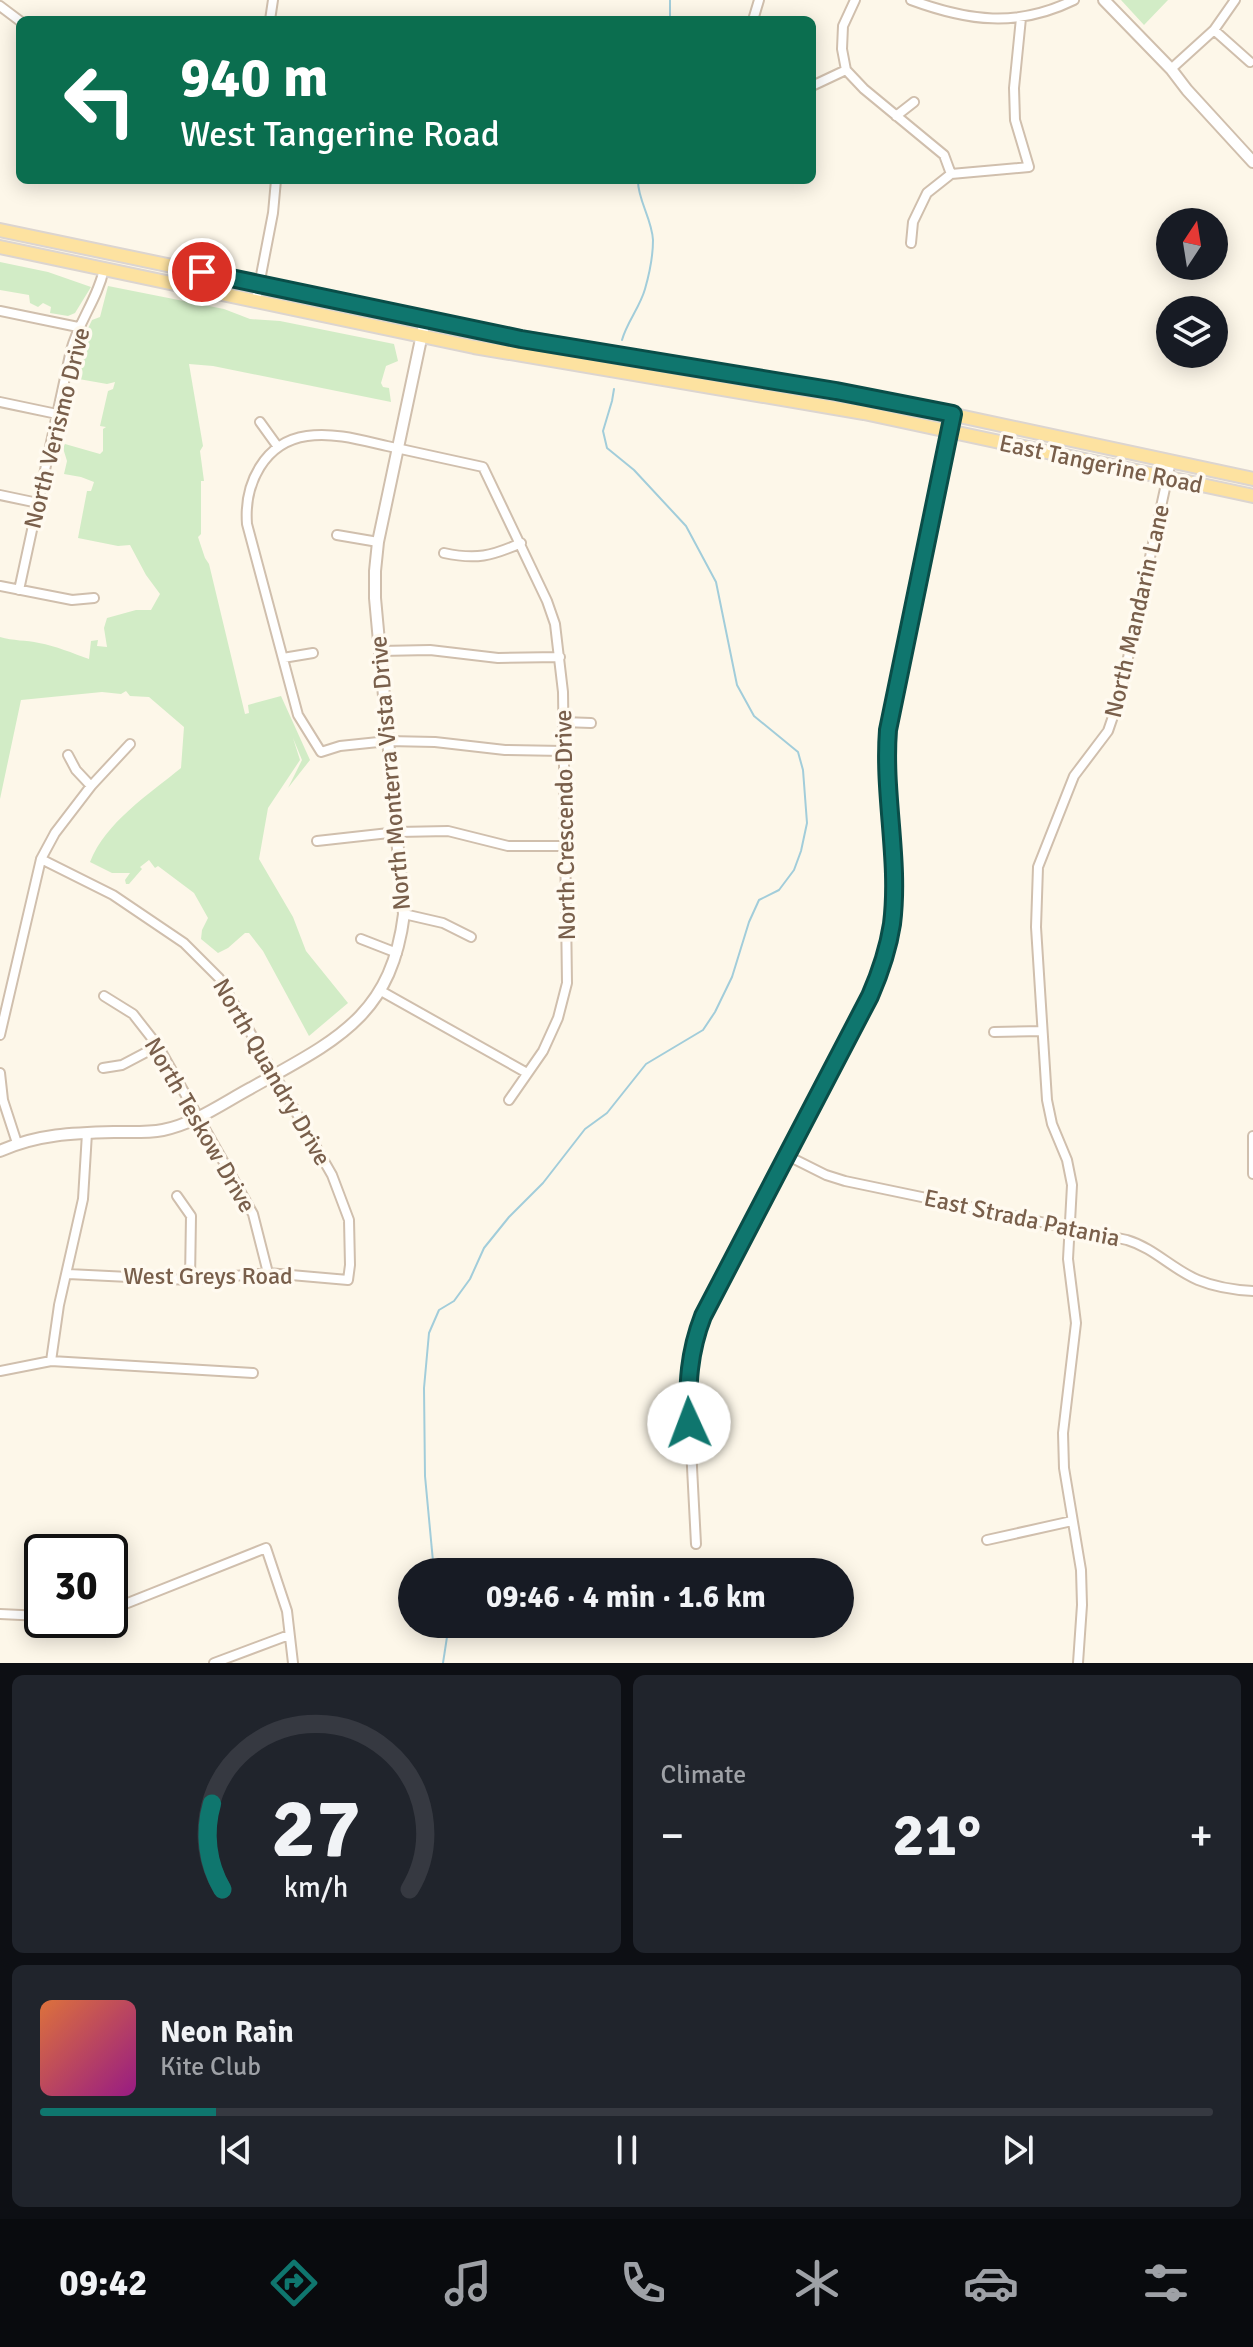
<!DOCTYPE html>
<meta charset="utf-8">
<style>
body{margin:0;font-family:Signika,sans-serif;background:#20242c;color:#f1f3f6;height:100vh;display:flex;flex-direction:column;font-size:30px;white-space:nowrap}
*{box-sizing:border-box;margin:0}
p{font-size:26px;color:#9ea1a6}
.icon{flex:none;width:44px;height:44px;fill:none;stroke:currentColor;stroke-width:2;stroke-linecap:round;stroke-linejoin:round}
.map{position:relative;height:1663px;overflow:hidden}
.side{display:flex;flex-direction:column;gap:12px;padding:12px;background:#0d0f14;flex:1}
.side>*{flex:none}
.hud{position:absolute;left:16px;top:16px;width:800px;height:168px;border-radius:12px;box-shadow:0 4px 20px #0003;background:#0b6e4f;color:#fff;overflow:hidden}
.needle{width:52px;rotate:12deg}
.tools{position:absolute;left:1156px;top:208px;display:grid;gap:16px}
.tools a{display:grid;place-items:center;width:72px;height:72px;border-radius:50%;background:#171b24;box-shadow:0 4px 20px #0003;font-size:40px}
.speed{position:absolute;left:24px;top:1534px;display:flex;gap:16px;font-size:40px;font-weight:700;text-align:center}
.speed>*{display:grid;place-content:center;width:104px;height:104px;border-radius:50%;background:#171b24;box-shadow:0 4px 20px #0003;line-height:1}
.speed .limit{border:4px solid #111;border-radius:12px;background:#fff;color:#111}
.pin{position:absolute;display:grid;place-items:center;width:68px;height:68px;color:#fff;margin:-34px;border:4px solid #fff;border-radius:50%;box-shadow:0 2px 8px #0007}
.me{position:absolute;width:88px;margin:-44px;rotate:358deg;stroke-linejoin:round;filter:drop-shadow(0 0 6px #0008)}
.turn{display:flex;align-items:center;gap:28px;height:168px;padding:0 32px;font-size:36px}
.turn .icon{width:104px;height:104px;stroke-width:2.5}
.turn b{display:block;font-size:56px;line-height:68px}
.big{font-size:60px;font-weight:700;line-height:1.1}
.side .card{flex:1;display:flex;flex-direction:column;justify-content:center;gap:12px;min-width:0;padding:0 28px;border-radius:12px;background:#20242c}
.side .dial{align-items:center;gap:0}
.dial svg{height:208px;overflow:visible;fill:none;stroke:#363941;stroke-width:7;stroke-linecap:round;text-anchor:middle}
.dial text{fill:#f1f3f6;stroke:none}
.song{display:flex;align-items:center;gap:24px}
.cover{width:96px;height:96px;border-radius:12px;background:linear-gradient(135deg,hsl(20 70% 55%),hsl(310 70% 35%))}
.played{height:8px;border-radius:4px;background:linear-gradient(90deg,#0f766e 15%,#363941 15%)}
.keys{display:flex;justify-content:space-around;direction:ltr}
.heat{display:flex;justify-content:space-between;align-items:center;font-size:44px;direction:ltr}
.side .tiles{flex:1;display:grid;gap:12px;grid-template-columns:1fr 1fr}
.card:last-child{grid-column:span 2}
.trip{position:absolute;left:398px;top:1558px;width:456px;height:80px;border-radius:40px;background:#171b24;box-shadow:0 4px 20px #0003;font-weight:700;line-height:80px;text-align:center}
.tabs{display:flex;height:128px;justify-content:space-around;align-items:center;background:#090b0e;color:#9ea1a6}
.tabs .icon{width:56px;height:56px}
.tabs .active{color:#0f766e}
.tabs b{font-size:36px;color:#f1f3f6}
.map>svg:first-child{display:block}
</style>
<div class="map">
<svg width="1253" height="1663" viewBox="0 0 1253 1663">
<rect width="100%" height="100%" fill="#fdf7e9"/>
<path fill="#d2ecc6" d="M1121 0H1168L1144 25Z
M0 262 48 272 91 287 75 313 68 316 50 313 51 307 43 303 38 307 30 303 29 295 0 290Z
M108 286 224 309 250 319 280 321 394 344 398 361 386 366 381 383 383 387 389 388 391 402 213 366 189 364 203 446 200 451 204 481H201V534L198 537 205 558 209 564 245 714 249 713 248 705 281 696 310 760 288 788 302 760 293 738 300 760 268 808 259 859 293 917 306 951 348 1003 309 1036 263 951 249 933H245L228 948 218 953 201 939 202 930 208 918 194 893 158 866 155 868 149 860 140 867 142 869 129 884H126L125 880 130 873H112L90 862C106 822 148 795 181 768L184 727 149 697 130 696 126 691 121 694 102 692 21 700 0 799V637C13 641 26 640 39 643 56 646 72 653 89 659L91 641 98 640 97 646 107 647 104 628 107 618 136 610H151L160 594 146 575 130 545 118 546 78 538 87 491H91L94 482 81 477 64 474 67 461 63 448 65 444 100 454 103 451V429L106 427 100 426 108 391 113 389 115 382 107 384 73 378 83 339 92 320 100 317Z"/>
<g fill="none" stroke-linecap="round" stroke-linejoin="round">
<path stroke="#a2cdda" stroke-width="2" d="M670 20V0
M622 340C627 322 640 307 645 289 649 275 653 254 653 240 652 219 637 198 638 180
M434 1572 425 1476 424 1388 429 1333 439 1310 454 1301 470 1279 484 1248 509 1217 543 1183 585 1129 607 1113 646 1064 703 1030 715 1012 732 977 749 922 759 900 779 890 794 870 801 851 807 823 803 770 798 752 754 716 737 685 716 582 686 526 634 470 607 448 603 431 612 401 614 389
M443 1663 449 1624"/>
<g stroke="#d0bfad" stroke-width="12">
<path id="minor" d="M855 0 843 26 842 49 846 70 864 89 944 155 951 174
M911 0C968 21 1017 28 1074 0
M0 6 20 21
M270 20 273 0
M753 20 759 0
M1214 30 1250 62
M1171 69 1214 30 1235 0
M812 86 846 70
M896 116 914 102
M911 243 913 222 927 193 951 174 1029 167 1015 120 1014 88 1021 18
M256 301 273 213 276 180
M0 311 78 327
M0 402 57 414
M260 422 278 447
M0 495 38 503
M337 535 378 542
M444 553C476 560 492 556 521 543
M0 586 72 600 94 598
M19 590 71 350C79 321 98 298 104 269
M380 651 430 650 498 658 560 657
M283 658 313 653
M563 722 591 723
M68 755 76 770 91 786
M317 841 398 832 448 831 508 846H565
M41 859 113 895 184 943 219 978 332 1175 349 1220 350 1265 348 1280 268 1273 190 1280 68 1274
M404 914 443 923 471 937
M361 939 397 953
M381 991 527 1073
M104 996 133 1014 158 1046 253 1214 268 1273
M994 1032 1042 1031
M0 1035 41 859 55 833 91 786 130 744
M103 1068 122 1065 158 1046
M0 1073 3 1100 17 1143
M509 1100 543 1051 558 1018 567 983 563 692 555 624 547 601 483 467C451 460 419 453 387 446 361 440 333 432 307 436 264 442 244 484 247 524L298 715 321 752 340 746 388 741 435 742 505 750 563 751
M1253 1136V1174
M786 1155 826 1175 845 1181 1127 1240C1154 1248 1172 1269 1198 1280 1215 1287 1234 1290 1253 1291
M177 1196 191 1216 190 1280
M51 1361 59 1305 83 1199 87 1133
M0 1371 51 1361 253 1373
M987 1540 1072 1521
M696 1544 688 1390C688 1359 696 1331 709 1303L870 996C880 973 888 951 891 926 900 861 883 795 888 730L953 414
M110 1610 266 1548 287 1611 293 1663
M0 1614 42 1616
M214 1663 289 1635
M1078 1663 1082 1605 1081 1570 1064 1468 1063 1433 1076 1323 1068 1259 1072 1185 1067 1160 1052 1124 1047 1100 1036 927 1038 867 1074 776 1108 731 1119 699 1171 461"/>
</g>
<g stroke="#d0bfad" stroke-width="14">
<path id="tertiary" d="M1104 0 1171 69 1187 90 1253 162
M0 1151C37 1134 74 1133 114 1132 130 1132 147 1133 163 1130 194 1124 223 1103 251 1088 334 1041 391 1018 404 914L375 598V571L378 542 425 320"/>
</g>
<g stroke="#dcd5d0" stroke-width="16">
<path id="primary" d="M0 230 463 327 880 399 1253 479
M0 247 474 347 864 413 1253 496"/>
</g>
<use href="#minor" stroke="#fff" stroke-width="8"/>
<use href="#tertiary" stroke="#fff" stroke-width="10"/>
<use href="#primary" stroke="#fde2a0" stroke-width="12"/>
</g>
<g fill="none" stroke-linecap="round" stroke-linejoin="round">
<g stroke="#0a4d48" stroke-width="20">
<path id="route" d="M202 272 521 339 836 391 953 414 888 730C883 795 900 860 892 924 888 950 880 973 870 996L703 1316C689 1352 687 1385 689 1423"/>
</g>
<use href="#route" stroke="#0f766e" stroke-width="14"/>
</g>
<g text-anchor="middle" stroke-width="7" stroke-linejoin="round" paint-order="stroke">
<g font-size="24" fill="#795f4b" stroke="#fffaf0">
<text transform="translate(57 428) rotate(-76)" y="8">North Verismo Drive</text>
<text transform="translate(1101 464) rotate(12)" y="8">East Tangerine Road</text>
<text transform="translate(1137 611) rotate(-77)" y="8">North Mandarin Lane</text>
<text transform="translate(390 773) rotate(-95)" y="8">North Monterra Vista Drive</text>
<text transform="translate(565 825) rotate(-91)" y="8">North Crescendo Drive</text>
<text transform="translate(272 1072) rotate(60)" y="8">North Quandry Drive</text>
<text transform="translate(200 1125) rotate(60)" y="8">North Teskow Drive</text>
<text transform="translate(1022 1218) rotate(12)" y="8">East Strada Patania</text>
<text x="208" y="1284">West Greys Road</text>
</g>
</g>
</svg>
<div class="tools">
<a><svg class="needle" viewBox="-14 -14 28 28"><path d="M0-13l5 13h-10z" fill="#e53935"/><path d="M0 13l5-13h-10z" fill="#9ea1a6"/></svg></a>
<a><svg class="icon" aria-label="layers" viewBox="0 0 24 24"><path d="M12 4l9 5-9 5-9-5zM3 14l9 5 9-5"/></svg></a>
</div>
<div class="speed"><div class="limit">30</div></div>
<div class="pin" style="left:202px;top:272px;background:#d93025"><svg class="icon" aria-label="arrive" viewBox="0 0 24 24"><path d="M6 21V4h12l-3 4 3 4H6"/></svg></div>
<svg class="me" style="left:689px;top:1423px" viewBox="-20 -20 40 40"><circle r="19" fill="#fff"/><path d="M0-13L10 11 0 6-10 11z" fill="#0f766e"/></svg>
<div class="trip">09:46 · 4 min · 1.6 km</div>
<div class="hud">
<div class="turn"><svg class="icon" aria-label="left" viewBox="0 0 24 24"><path d="M17 20v-9H6M10 6l-5 5 5 5"/></svg><div><b>940 m</b>West Tangerine Road</div></div>
</div>
</div>
<section class="side">
<div class="tiles">
<div class="card dial"><svg viewBox="0 0 100 80">
<path d="M14 69A42 42 0 1 1 86 69"/>
<path d="M14 69A42 42 0 0 1 10 36" stroke="#0f766e"/>
<text x="50" y="56" font-size="32" font-weight="700">27</text>
<text x="50" y="72" font-size="11">km/h</text>
</svg></div>
<div class="card"><p>Climate</p>
<div class="heat"><a>−</a><b class="big">21°</b><a>+</a></div>
</div>
<div class="card">
<div class="song"><i class="cover"></i><div><b>Neon Rain</b><p>Kite Club</p></div></div>
<div class="played"></div>
<div class="keys"><svg class="icon" aria-label="previous" viewBox="0 0 24 24"><path d="M18 5L8 12l10 7zM5 5v14"/></svg><svg class="icon" aria-label="pause" viewBox="0 0 24 24"><path d="M8 5v14M16 5v14"/></svg><svg class="icon" aria-label="next" viewBox="0 0 24 24"><path d="M6 5l10 7-10 7zM19 5v14"/></svg></div>
</div>
</div>
</section>
<nav class="tabs">
<b>09:42</b>
<svg class="icon active" aria-label="directions" viewBox="0 0 24 24"><path d="M12 3l9 9-9 9-9-9zM9 14v-3h6M13 9l2 2-2 2"/></svg>
<svg class="icon" aria-label="music" viewBox="0 0 24 24"><path d="M9 18V5l10-2v13"/><circle cx="6" cy="18" r="3"/><circle cx="16" cy="16" r="3"/></svg>
<svg class="icon" aria-label="phone" viewBox="0 0 24 24"><path d="M5 4h4l2 5-3 2q2 4 5 5l2-3 5 2v4C11 20 4 13 5 4z"/></svg>
<svg class="icon" aria-label="climate" viewBox="0 0 24 24"><path d="M12 3v18M4 7l16 10M4 17L20 7"/></svg>
<svg class="icon" aria-label="car" viewBox="0 0 24 24"><path d="M5 17H2v-5l4-1 3-4h7l3 4 3 1v5h-3M9 17h6M6 11h13"/><circle cx="7" cy="17" r="2"/><circle cx="17" cy="17" r="2"/></svg>
<svg class="icon" aria-label="filters" viewBox="0 0 24 24"><path d="M4 7h16M4 17h16"/><circle cx="9" cy="7" r="2"/><circle cx="15" cy="17" r="2"/></svg>
</nav>
